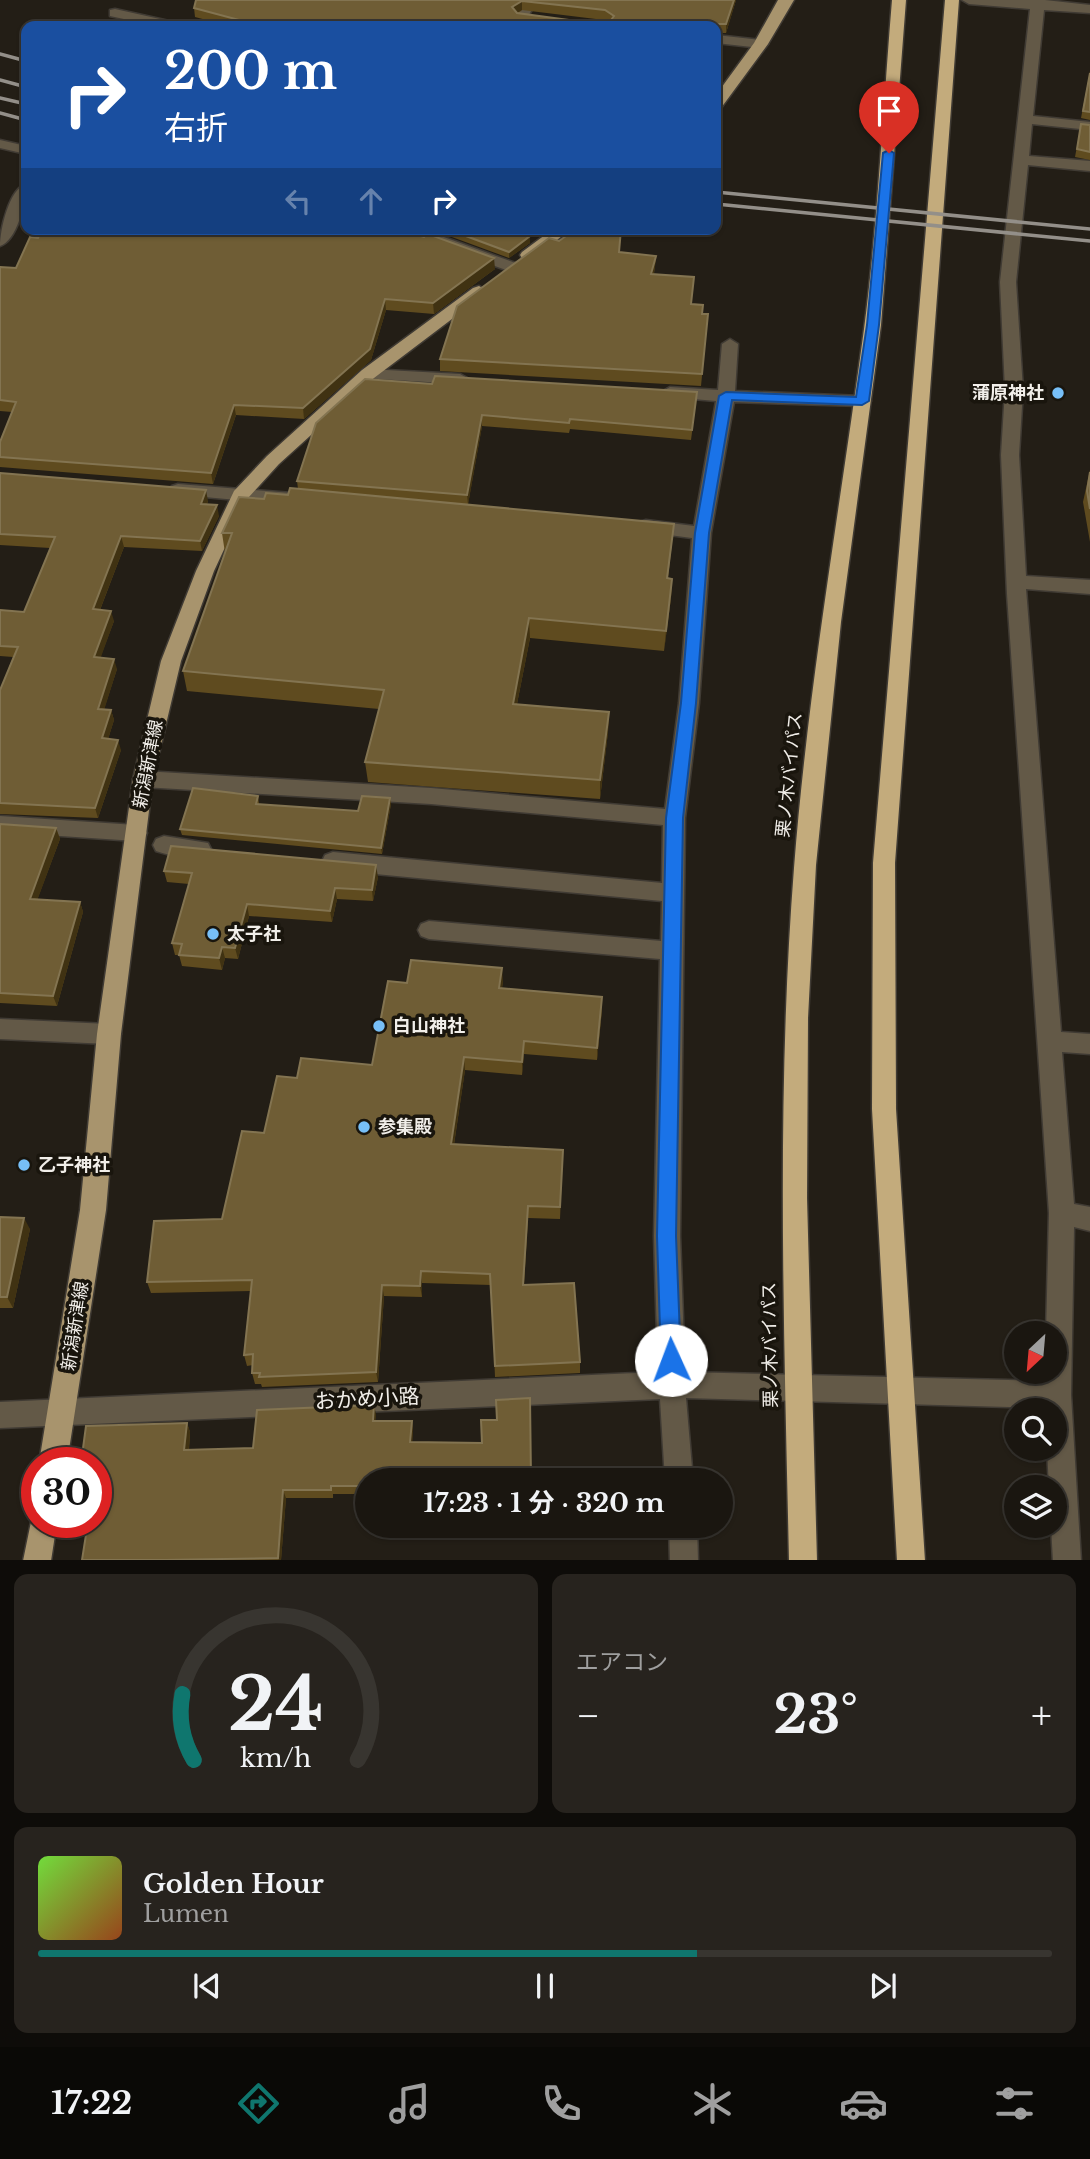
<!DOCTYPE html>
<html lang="ja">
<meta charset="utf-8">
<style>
body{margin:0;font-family:"Libre Baskerville","Noto Sans JP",serif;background:#27231e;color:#f1f3f6;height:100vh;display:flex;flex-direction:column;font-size:26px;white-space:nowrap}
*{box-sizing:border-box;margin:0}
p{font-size:23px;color:#9f9f9f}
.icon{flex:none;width:38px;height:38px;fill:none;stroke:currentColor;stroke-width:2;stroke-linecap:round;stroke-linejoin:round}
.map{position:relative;height:1560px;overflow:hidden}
.drawer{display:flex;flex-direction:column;gap:14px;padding:14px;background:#0e0c09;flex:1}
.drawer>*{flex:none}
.guide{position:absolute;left:21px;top:21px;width:700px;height:214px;border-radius:14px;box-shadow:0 2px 5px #0004,0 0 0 2px #383530;background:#1a4fa0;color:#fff;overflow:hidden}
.needle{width:46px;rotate:206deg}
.controls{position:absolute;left:1004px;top:1321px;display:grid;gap:14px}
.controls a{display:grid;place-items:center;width:63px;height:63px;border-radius:50%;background:#1a1610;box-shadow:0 2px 5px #0004,0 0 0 2px #383530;font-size:35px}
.speed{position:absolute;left:21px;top:1447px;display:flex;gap:14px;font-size:35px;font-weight:700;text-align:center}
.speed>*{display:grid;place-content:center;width:91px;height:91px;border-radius:50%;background:#1a1610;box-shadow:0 2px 5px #0004,0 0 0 2px #383530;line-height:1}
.speed .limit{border:10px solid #d22;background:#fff;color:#111}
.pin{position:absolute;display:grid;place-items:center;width:60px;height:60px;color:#fff;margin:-72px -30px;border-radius:50% 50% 50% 0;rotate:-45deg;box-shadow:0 0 7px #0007}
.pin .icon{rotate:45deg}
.me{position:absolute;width:77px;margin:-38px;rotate:358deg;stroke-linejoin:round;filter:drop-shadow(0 0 5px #0008)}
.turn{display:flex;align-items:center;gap:24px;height:147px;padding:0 28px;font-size:32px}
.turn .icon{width:91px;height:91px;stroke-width:2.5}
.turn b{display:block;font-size:49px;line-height:60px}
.lanes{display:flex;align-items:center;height:66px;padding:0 28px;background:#0003;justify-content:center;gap:35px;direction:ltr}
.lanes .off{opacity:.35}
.big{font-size:52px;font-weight:700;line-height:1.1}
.drawer .widget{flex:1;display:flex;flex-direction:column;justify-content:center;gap:10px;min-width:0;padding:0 24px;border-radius:14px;background:#27231e}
.drawer .dial{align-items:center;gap:0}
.dial svg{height:182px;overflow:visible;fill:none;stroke:#383530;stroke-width:7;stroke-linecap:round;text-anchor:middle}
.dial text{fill:#f1f3f6;stroke:none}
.song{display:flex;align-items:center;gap:21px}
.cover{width:84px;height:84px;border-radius:10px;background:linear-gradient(135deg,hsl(100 70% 55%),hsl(20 70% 35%))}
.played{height:7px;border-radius:4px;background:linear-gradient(90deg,#0f766e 65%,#383530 65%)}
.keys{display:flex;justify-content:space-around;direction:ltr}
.heat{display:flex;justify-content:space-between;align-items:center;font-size:38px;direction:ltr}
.drawer .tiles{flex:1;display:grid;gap:14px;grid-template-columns:1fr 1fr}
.widget:last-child{grid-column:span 2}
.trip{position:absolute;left:355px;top:1468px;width:378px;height:70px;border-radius:35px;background:#1a1610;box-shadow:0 2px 5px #0004,0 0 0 2px #383530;font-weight:700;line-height:70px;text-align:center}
.menu{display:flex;height:112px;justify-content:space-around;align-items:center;background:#0a0906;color:#9f9f9f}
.menu .icon{width:49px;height:49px}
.menu .active{color:#0f766e}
.menu b{font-size:32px;color:#f1f3f6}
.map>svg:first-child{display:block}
</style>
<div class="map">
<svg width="1090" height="1561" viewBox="0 0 1090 1561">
<rect width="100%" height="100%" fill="#231e16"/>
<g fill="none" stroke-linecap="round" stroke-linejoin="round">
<g stroke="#403b34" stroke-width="3">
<path id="minor" d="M524 0H538L522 26H508Z
M962 0H1045L1090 5V13L1044 10 1033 116 1090 122V130L1032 124 1029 156 1090 161V171L1028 165 1016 282 1023 390 1019 455 1026 576 1090 580V594L1026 589 1061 1032 1090 1034V1054L1062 1052 1074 1204 1090 1207V1231L1074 1227 1071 1395 1081 1561H1053L1051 1526H1055V1488H1049L1047 1449H1055V1410H1045V1408L686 1398 693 1480H665L660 1399 0 1428V1402L658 1372 654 1236 660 959 429 939 421 936 418 930 421 924 429 921 661 941 662 901 333 870 325 867 322 861 325 855 333 852 662 883 663 825 431 804 143 787 136 785 133 779 136 773 143 771 431 788 665 809 679 703 692 538 646 532 639 530 637 526 639 522 646 520 694 526 716 401 670 397 661 392 670 387 718 390 722 344 730 339 738 344 735 391 862 396 871 401 862 406 734 402 711 533 699 703 685 818 680 1236 685 1372 1045 1381V1372H1055V1334H1046L1049 1213 1007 594 1001 455 1005 390 1000 282 1030 9 969 4Z
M115 9 178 23 180 26H156L110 16V10Z
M716 35 761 40 768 44 761 48 716 43Z
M0 140 26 146V154L0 148Z
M26 184C27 200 17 241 0 246 0 230 9 189 26 184Z
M399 229H422L518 264 520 267 518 270H506L401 232Z
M368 369 460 374 469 379 460 384 362 378 359 374Z
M178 484 292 493 298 495 301 499 298 503 292 505 172 494 169 490 172 486Z
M0 816 136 825 144 827 147 833 144 839 136 841 0 832Z
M164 836 208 843 211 849 208 855C193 860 171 856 156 851L153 845 156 839Z
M0 1019 109 1024 117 1027 121 1034 117 1041 109 1044 0 1039Z
M669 1526H697L698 1561H670Z"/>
</g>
<g stroke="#403b34" stroke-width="3">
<path id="major" d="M778 0H794L768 44 721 108 716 109V95L754 43Z
M553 229H571L534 258H522L520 255 522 252Z
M479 286 487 291 485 294 374 378 279 464 248 498 214 571 181 661 153 779 121 1034 106 1210 67 1463H39L80 1210 97 1034 133 779 161 661 196 571 234 491 267 456 362 370 473 288Z
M37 1511V1522H57L51 1561H23L33 1512Z"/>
</g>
<g stroke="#403b34" stroke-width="3">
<path id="highway" d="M892 0H906L881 325 841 622 816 865 808 1018 807 1198 817 1561H789C784 1329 776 1099 794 868 808 687 840 509 864 329 878 222 883 108 892 0Z
M945 0H959L895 863 896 1109 925 1561H897L872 1109 873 863Z"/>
</g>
<use href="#minor" fill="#635947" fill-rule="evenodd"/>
<use href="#major" fill="#a8946d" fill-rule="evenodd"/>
<use href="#highway" fill="#c3ab7c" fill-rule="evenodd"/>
<path stroke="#938f89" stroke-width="3.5" d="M0 54 26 61
M0 80 26 87
M0 98 26 104
M0 113 26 120
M716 192 1090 229
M716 204 1090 241"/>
</g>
<path fill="#5f4b1f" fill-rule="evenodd" d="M196 0H736L726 33H716V26H229L195 17 194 8ZM522 10 604 20H569L517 14Z
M1090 71V120L1081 118Z
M1081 124 1090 125V160L1075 157Z
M441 229H510L530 236V243L509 258 441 233Z
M559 241 619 252 656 256 654 274 702 314H708L701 386 440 371V359Z
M0 267 16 268 495 269 434 314 386 310 371 360 304 419 236 415 213 484 0 467V442L12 412 0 411Z
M696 402 691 440 570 429 569 433 482 426 468 504 672 543 668 578 672 579 671 598 664 651 530 638 517 704 609 712 608 732 600 799 368 782 365 762 379 709 187 691 183 671 225 553 222 533 264 499 288 495 298 489 297 481 316 423Z
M1090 470V542L1083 502Z
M0 473 208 501 207 504 219 516 202 551 124 547 100 610 114 621 100 658 117 669 104 709 111 710 114 720 108 739 121 750 98 818 0 814V690L13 657 0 656V610L24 612 50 548 0 545Z
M258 796 259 804 358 811 390 798 391 804 382 854 182 835 180 829Z
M0 824 56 828 60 839 37 900 80 902 83 912 57 1006 0 1003Z
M164 871 378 877 373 901 337 899 332 922 249 916 238 959 225 958 222 970 182 966 179 955H175L172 943 189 884 167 882Z
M503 981 502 988 602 1010 597 1060 524 1054 522 1075 465 1070 454 1145 563 1150 560 1219 528 1218 524 1285 580 1362V1373L495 1377 491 1285 422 1283V1297L384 1296 378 1382 262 1387 261 1384H255L252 1373 253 1365 247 1366 244 1355 251 1291 151 1293 147 1282 222 1219 264 1133 297 1078 372 1065 407 983Z
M0 1217 30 1229 13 1308H0Z
M376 1414 375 1421H412L413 1429 412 1442 531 1480H368V1494H333V1498H286L281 1560H82L187 1423 190 1432 189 1450 253 1448Z"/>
<path fill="#403212" d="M734 0H736L726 33V24Z
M522 1V10L512 16V7Z
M722 37V46L716 60V53Z
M530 236V243L509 258V252Z
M656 256 655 267 651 285V274Z
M494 258 495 269 434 314 433 303Z
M385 299 386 310 371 360 304 419 303 408Z
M234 405 236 415 213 484 211 473Z
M482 415V426L468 505 467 495Z
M206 490 208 501 203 515 201 504Z
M217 505 219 516 202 551 200 541Z
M121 536 124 547 96 620 93 609Z
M672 579 671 598 664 651 666 631Z
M111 611 114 621 97 668 94 657Z
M529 618 530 638 513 724V704Z
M114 659 117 669 101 720 98 709Z
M111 710 114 720 105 749 102 738Z
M609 712 608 732 600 799V780Z
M118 740 121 750 98 818 95 808Z
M390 798 391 804 382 854 381 848Z
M56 828 60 839 34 909 30 899Z
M376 865 378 877 373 901 372 890Z
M335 888 337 899 332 922 330 911Z
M80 902 83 912 57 1006 53 996Z
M247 904 249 916 238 959 235 948Z
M222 947 225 958 222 970 219 958Z
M502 968 503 981 500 1001 499 988Z
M602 997V1010L597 1060V1048Z
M524 1041V1054L522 1075V1062Z
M464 1057 465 1070 452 1157 451 1144Z
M528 1206V1218L523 1297V1285Z
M24 1218 30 1229 13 1308 7 1297Z
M421 1271 422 1283V1297L420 1286Z
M382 1285 384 1296 378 1382 376 1372Z
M374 1405 376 1414 375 1429 373 1421Z
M412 1421 413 1429 412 1451 410 1442Z
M187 1423 190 1432 188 1459 184 1450Z
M283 1490 286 1498 281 1560H279L278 1558Z"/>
<path fill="#6f5d35" stroke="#837451" stroke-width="2" fill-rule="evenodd" d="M196 0H734L726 24H715V26H271L258 25 194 8ZM522 1 605 10 614 16 611 20H569L517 13 512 7Z
M716 36 722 37 716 53Z
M1090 73V112L1083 111Z
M1081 124 1090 125V152L1077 149Z
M42 229H397L424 237 428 234 494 258 433 303 385 299 370 349 303 408 234 405 211 473 0 457V442L16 402 0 400V267L16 268 30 237 38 238Z
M447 229H510L530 236 509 252Z
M576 229H621L619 252 656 256 651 274 694 277 691 304 703 305 702 314H708L702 374 440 359 457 306 549 238 559 241Z
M435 376 697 392 692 430 570 419 569 423 482 415 467 495 297 481 316 423 365 379 432 384Z
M1090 472V509L1087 491Z
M0 473 206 490 201 504 217 505 200 541 121 536 93 609 111 611 94 657 114 659 98 709 111 710 102 738 118 740 95 808 0 803V690L18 647 0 646V610L24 612 55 537 0 534Z
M290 488 674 524 667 578 672 579 666 631 529 618 513 704 609 712 600 780 365 762 384 690 183 671 232 533H222L239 497 264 499 266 493 288 495Z
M193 788 258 796 256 804 358 811 362 796 390 798 381 848 180 829Z
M0 824 56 828 30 899 80 902 53 996 0 993Z
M171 846 376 865 372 890 335 888 330 911 247 904 235 948 222 947 219 958 179 955 182 944 172 943 192 873 164 871Z
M411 960 502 968 499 988 602 997 597 1048 524 1041 522 1062 464 1057 451 1144 563 1150 560 1207 528 1206 523 1285 574 1283 580 1362 495 1366 490 1274 421 1271 420 1286 382 1285 376 1372 259 1377 260 1373H252L253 1354 244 1355 252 1280 147 1282 154 1221 222 1219 242 1131 264 1133 277 1076 297 1078 301 1058 372 1065 388 981 407 983Z
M0 1217 24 1218 7 1297H0Z
M530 1398 531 1480H368V1486H331V1490H283L278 1558 164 1560H82L88 1522H96V1463H81L86 1426 187 1423 184 1450 253 1448 257 1410 374 1405 373 1421H412L410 1442 482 1443 481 1420H497L496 1400Z"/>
<path fill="#1a73e8" stroke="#114b97" stroke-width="2" d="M889 150 894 153 879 325 869 401 862 405 732 400 709 533 696 703 683 818 676 1236 681 1360 678 1367 671 1370 664 1367 661 1360 657 1236 666 818 681 703 695 533 719 396 726 392 856 397 867 325 883 153Z"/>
<g fill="#77bff7" stroke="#19150d" stroke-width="2.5">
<circle cx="1058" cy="393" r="7"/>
<circle cx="213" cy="934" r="7"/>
<circle cx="379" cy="1026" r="7"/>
<circle cx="364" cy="1127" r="7"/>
<circle cx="24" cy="1165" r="7"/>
</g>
<g text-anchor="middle" stroke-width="7" stroke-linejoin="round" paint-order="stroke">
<g font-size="18" font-weight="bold" fill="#f1eee9" stroke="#19150d" text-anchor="start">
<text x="1044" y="399" text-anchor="end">蒲原神社</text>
<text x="227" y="940">太子社</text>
<text x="393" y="1032">白山神社</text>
<text x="378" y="1133">参集殿</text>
<text x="38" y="1171">乙子神社</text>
</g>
<g font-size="18" fill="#f1eee9" stroke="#19150d">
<text transform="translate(148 764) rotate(-79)" y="6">新潟新津線</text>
<text transform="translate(789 775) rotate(-84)" y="6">栗ノ木バイパス</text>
<text transform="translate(75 1326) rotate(-81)" y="6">新潟新津線</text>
<text transform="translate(770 1345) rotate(-91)" y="6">栗ノ木バイパス</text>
</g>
<g font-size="21" fill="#f1eee9" stroke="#19150d">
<text transform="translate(367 1399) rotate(-3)" y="7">おかめ小路</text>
</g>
</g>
</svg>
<div class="controls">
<a><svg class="needle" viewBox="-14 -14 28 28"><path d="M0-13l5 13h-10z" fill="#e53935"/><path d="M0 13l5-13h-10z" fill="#9f9f9f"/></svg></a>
<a><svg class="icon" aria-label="search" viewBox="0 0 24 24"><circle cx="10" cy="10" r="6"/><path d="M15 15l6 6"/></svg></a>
<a><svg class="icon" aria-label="layers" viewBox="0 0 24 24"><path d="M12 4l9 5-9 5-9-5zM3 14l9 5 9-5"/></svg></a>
</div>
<div class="speed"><div class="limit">30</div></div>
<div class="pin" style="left:889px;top:153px;background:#d93025"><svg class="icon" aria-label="arrive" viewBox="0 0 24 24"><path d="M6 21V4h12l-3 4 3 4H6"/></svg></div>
<svg class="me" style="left:671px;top:1360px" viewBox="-20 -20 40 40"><circle r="19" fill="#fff"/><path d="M0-13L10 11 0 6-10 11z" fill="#1a73e8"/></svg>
<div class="trip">17:23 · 1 分 · 320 m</div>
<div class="guide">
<div class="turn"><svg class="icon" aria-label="right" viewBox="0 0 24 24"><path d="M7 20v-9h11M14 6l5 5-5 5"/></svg><div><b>200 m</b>右折</div></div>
<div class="lanes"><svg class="icon off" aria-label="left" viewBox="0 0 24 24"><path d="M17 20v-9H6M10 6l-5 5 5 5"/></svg><svg class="icon off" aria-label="ahead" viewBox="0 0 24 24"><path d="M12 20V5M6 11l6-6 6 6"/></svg><svg class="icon" aria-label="right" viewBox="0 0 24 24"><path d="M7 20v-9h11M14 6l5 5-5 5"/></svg></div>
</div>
</div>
<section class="drawer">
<div class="tiles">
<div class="widget dial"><svg viewBox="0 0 100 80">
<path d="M14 69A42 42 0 1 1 86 69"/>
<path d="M14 69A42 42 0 0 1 9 40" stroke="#0f766e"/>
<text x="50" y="56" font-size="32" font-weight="700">24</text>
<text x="50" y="72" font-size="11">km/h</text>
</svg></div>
<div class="widget"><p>エアコン</p>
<div class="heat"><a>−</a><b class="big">23°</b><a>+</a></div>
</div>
<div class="widget">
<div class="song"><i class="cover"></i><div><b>Golden Hour</b><p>Lumen</p></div></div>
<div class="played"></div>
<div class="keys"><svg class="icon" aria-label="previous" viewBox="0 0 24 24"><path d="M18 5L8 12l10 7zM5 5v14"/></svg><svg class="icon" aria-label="pause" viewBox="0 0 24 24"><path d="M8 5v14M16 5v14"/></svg><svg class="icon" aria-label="next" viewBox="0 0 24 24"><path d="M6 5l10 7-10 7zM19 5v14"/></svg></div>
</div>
</div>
</section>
<nav class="menu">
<b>17:22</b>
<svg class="icon active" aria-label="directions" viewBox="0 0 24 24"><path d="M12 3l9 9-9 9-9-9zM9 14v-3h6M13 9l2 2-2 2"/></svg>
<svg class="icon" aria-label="music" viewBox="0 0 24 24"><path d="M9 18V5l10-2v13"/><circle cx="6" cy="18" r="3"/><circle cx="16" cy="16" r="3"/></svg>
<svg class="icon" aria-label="phone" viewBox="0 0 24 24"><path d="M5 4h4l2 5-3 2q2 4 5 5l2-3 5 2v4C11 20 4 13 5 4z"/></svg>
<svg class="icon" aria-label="climate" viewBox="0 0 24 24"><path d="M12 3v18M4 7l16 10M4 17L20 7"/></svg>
<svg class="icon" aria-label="car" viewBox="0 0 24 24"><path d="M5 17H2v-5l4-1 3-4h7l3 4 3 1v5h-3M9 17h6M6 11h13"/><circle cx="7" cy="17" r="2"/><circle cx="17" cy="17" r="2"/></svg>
<svg class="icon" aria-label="filters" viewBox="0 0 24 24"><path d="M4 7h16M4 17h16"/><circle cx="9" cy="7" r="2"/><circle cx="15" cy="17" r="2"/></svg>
</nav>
